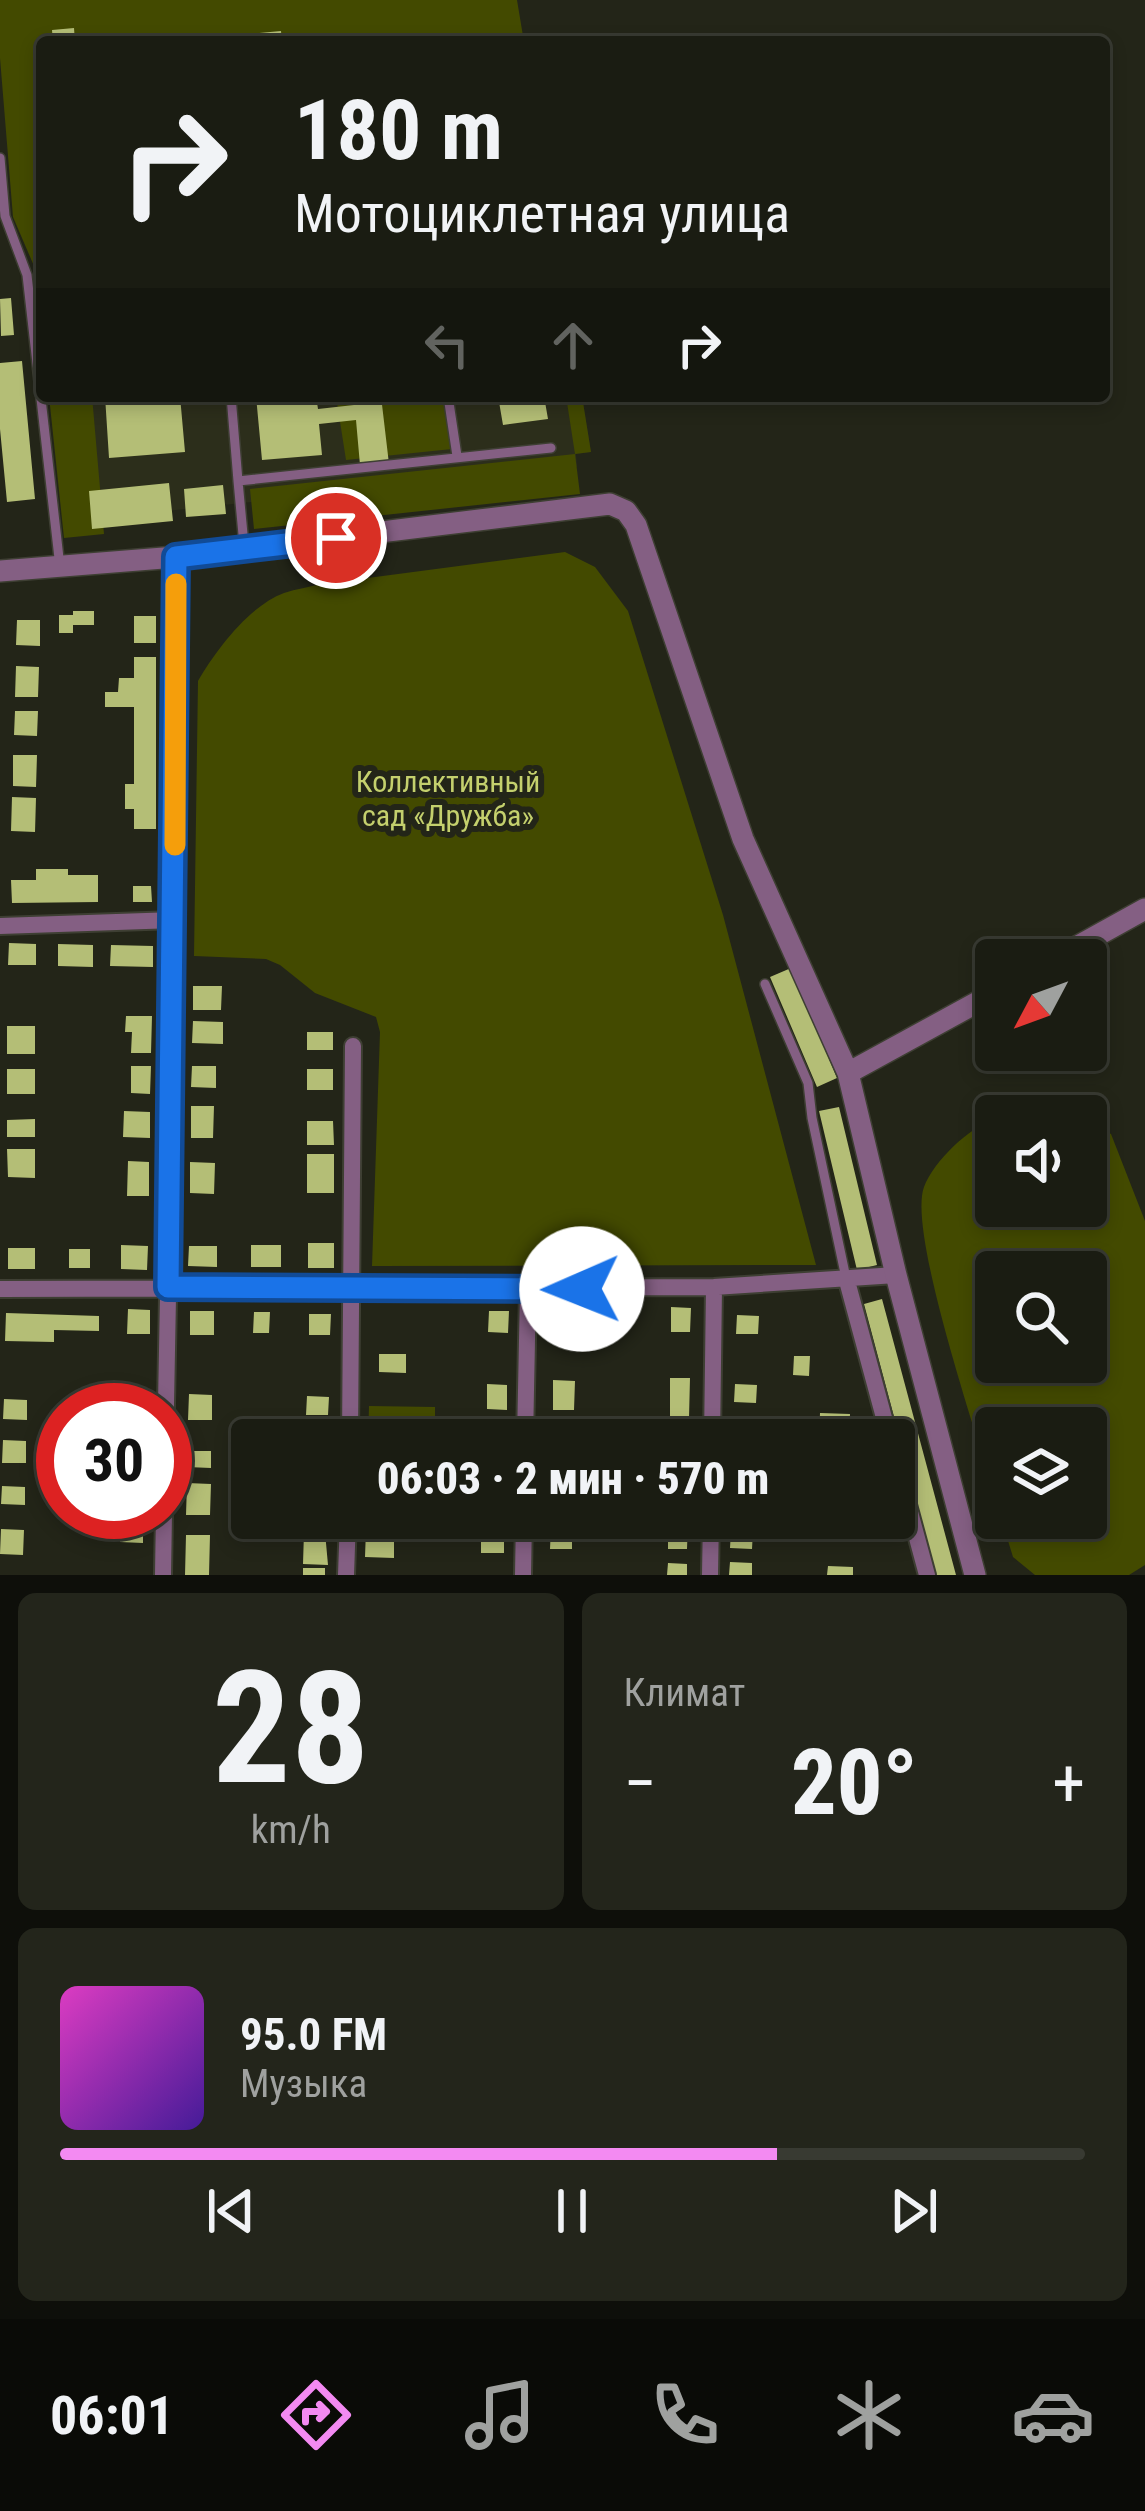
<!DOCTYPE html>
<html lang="ru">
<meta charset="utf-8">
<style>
body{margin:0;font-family:"Roboto Condensed",sans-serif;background:#23251b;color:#f1f3f6;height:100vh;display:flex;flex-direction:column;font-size:45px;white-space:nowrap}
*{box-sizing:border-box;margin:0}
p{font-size:39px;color:#9fa19f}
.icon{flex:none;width:66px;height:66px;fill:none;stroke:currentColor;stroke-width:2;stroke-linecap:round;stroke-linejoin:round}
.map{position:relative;height:1575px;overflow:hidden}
.sheet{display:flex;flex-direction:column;gap:18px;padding:18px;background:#0e0f0a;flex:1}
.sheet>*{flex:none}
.top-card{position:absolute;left:36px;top:36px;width:1074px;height:366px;border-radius:12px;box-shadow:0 6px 18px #0003,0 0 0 3px #383a32;background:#1a1c12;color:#f1f3f6;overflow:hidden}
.needle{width:78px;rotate:229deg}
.controls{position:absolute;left:975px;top:939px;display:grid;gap:24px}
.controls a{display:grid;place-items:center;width:132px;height:132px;border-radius:12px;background:#1a1c12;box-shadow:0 6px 18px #0003,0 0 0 3px #383a32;font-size:60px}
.speed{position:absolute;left:36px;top:1383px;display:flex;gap:24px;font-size:60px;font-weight:700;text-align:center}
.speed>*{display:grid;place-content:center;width:156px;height:156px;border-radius:50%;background:#1a1c12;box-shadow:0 6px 18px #0003,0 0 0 3px #383a32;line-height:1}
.speed .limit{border:18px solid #d22;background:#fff;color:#111}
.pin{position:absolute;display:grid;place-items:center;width:102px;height:102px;color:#fff;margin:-51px;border:6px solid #fff;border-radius:50%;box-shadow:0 3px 12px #0007}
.me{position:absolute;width:132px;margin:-66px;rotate:269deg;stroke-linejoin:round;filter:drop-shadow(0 0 9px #0008)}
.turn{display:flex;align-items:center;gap:42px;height:252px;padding:0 60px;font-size:54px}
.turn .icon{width:156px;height:156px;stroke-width:2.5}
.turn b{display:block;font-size:84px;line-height:102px}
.lanes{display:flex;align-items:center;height:114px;padding:0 60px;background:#0003;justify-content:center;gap:60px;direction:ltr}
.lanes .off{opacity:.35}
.big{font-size:90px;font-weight:800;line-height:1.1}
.sheet .card{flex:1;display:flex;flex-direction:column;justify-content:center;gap:18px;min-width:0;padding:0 42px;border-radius:18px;background:#23251b}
.sheet .dial{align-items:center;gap:0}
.dial b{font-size:156px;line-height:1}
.song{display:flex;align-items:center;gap:36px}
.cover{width:144px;height:144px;border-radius:18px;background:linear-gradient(135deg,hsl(310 70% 55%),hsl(260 70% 35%))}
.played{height:12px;border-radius:6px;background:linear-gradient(90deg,#f38af2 70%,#383a32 70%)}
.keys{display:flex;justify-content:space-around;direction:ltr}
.heat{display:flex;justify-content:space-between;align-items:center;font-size:66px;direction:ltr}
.sheet .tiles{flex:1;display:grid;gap:18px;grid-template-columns:1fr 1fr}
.card:last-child{grid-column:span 2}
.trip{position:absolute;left:231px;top:1419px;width:684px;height:120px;border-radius:12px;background:#1a1c12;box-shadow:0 6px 18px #0003,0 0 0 3px #383a32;font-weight:800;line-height:120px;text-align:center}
.menu{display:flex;height:192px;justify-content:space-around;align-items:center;background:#0a0b07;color:#9fa19f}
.menu .icon{width:84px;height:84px}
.menu .selected{color:#f38af2}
.menu b{font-size:54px;color:#f1f3f6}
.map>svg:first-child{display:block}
</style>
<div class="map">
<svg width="1145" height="1575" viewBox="0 0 1145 1575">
<rect width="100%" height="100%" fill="#232518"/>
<path fill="#2c2e1b" d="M78 396H582L591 452 576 454 577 467 92 519Z"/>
<path fill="#434a00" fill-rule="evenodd" d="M0 0H517L524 42H42V335L34 266 13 217 0 58Z
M49 396H92L104 534 64 538Z
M336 396H443L452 449 346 460Z
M566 396H582L591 452 575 454 580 494 254 529 250 489 575 454Z
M565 552 595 567 628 611 723 915 816 1265 372 1266 380 1032 376 1017 315 993 280 965 266 959 194 956 198 681C216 650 249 606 284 593 296 589 309 587 322 584Z
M996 1119V1206H1086V1121L1111 1134 1145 1221V1565L1129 1575H1035L1013 1557 1001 1518H1086V1428H996V1500C980 1444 907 1232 924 1187 934 1161 969 1127 996 1119ZM996 1272H1086V1362H996Z
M369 1406 435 1407V1424L397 1423 396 1440H368Z"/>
<path fill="#b4be76" d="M74 28 75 42H53L52 30Z
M281 31 282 42H197V39Z
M11 298 14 335 1 336 0 299Z
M22 361 35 499 7 502 0 429V363Z
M105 396H180L185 452 109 458Z
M256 396H316L318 409 354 405 353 396H381L389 464 360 465 356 420 319 424 322 455 262 460Z
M498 396H544L548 419 503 425Z
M169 483 173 521 92 529 89 491Z
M223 485 226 514 186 517 184 489Z
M73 611H94V625H73V633H59V615H73Z
M134 616H156V643H134Z
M17 620H40V646L16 645Z
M134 657H156V829H134V809H125V784H134V707H105V692H118L119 678H134Z
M16 666 39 667 38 697H15Z
M15 711H38L37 736 14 735Z
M13 755H37L36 787 13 786Z
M12 797 36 798 35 832 11 831Z
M36 869H68V875H98V902L12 903 11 880H36Z
M133 886H151L152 902H133Z
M9 943 36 944V965H8Z
M58 944 93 945V967L58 966Z
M111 945 153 946V967L110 966Z
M791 968 837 1078 817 1087 770 977Z
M193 986H222L221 1010H193Z
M126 1016H152L151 1053H131L132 1032H125Z
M193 1021 223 1022V1044L192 1043Z
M7 1026H35V1054H7Z
M307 1032H333V1050H307Z
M131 1066H151L150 1094 131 1093Z
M192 1066H216V1088L191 1087Z
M7 1069H35V1094H7Z
M307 1069H333V1090H307Z
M191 1106H214L213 1138H191Z
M839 1107 877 1265 857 1270 819 1111Z
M124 1111 150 1112V1138L123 1137Z
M35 1119V1137H7V1120Z
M307 1121H333L334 1145H307Z
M7 1149H35V1178L8 1177Z
M307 1154H334V1193H307Z
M128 1161 149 1162V1196H127Z
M190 1162 215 1163 214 1194 190 1193Z
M308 1243H334V1268H308Z
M121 1245 148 1246 147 1270 121 1269Z
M251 1245H281V1267H251Z
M189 1246H217V1267L188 1266Z
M8 1248H35V1269H8Z
M69 1249H90V1268H69Z
M882 1299 956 1575H936L864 1304Z
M671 1307 691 1308 690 1332H671Z
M128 1309 150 1310V1334H127Z
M554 1309 576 1310 575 1332H554Z
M603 1309H626V1330L603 1329Z
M190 1311H214V1335H190Z
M489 1311H509L508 1333 488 1332Z
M254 1312H270L269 1333H253Z
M6 1313 99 1316V1331L54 1330V1342L5 1341Z
M309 1314H331L330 1335H309Z
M737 1315 759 1316 758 1334H736Z
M379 1354H406V1373L379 1372Z
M794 1356H810L809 1376 793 1375Z
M670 1378H690L689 1418H670Z
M553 1380 575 1381 574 1410H553Z
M487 1384 507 1385V1410L487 1409Z
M735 1384 757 1385 756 1403 734 1402Z
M125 1394 148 1395 147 1410H125Z
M189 1394 212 1395V1420H188Z
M307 1396 329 1397 328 1415H306Z
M4 1399 27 1400V1420L3 1419Z
M820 1413 850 1414 849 1439 819 1438Z
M552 1428 574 1429V1440H552Z
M3 1440 26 1441V1463H2Z
M187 1451H211V1468L187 1467Z
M187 1483 211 1484 210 1515H186Z
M2 1486 25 1487V1505L1 1504Z
M844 1518H874V1533L844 1532Z
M121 1520 143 1521V1543L120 1542Z
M668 1522H688L687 1549H668Z
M551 1526H572V1549H550Z
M1 1529 24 1530 23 1555 0 1554Z
M366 1529 394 1530V1558L365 1557Z
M731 1530H753L752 1549 730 1548Z
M481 1531H504V1553H481Z
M304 1532H325L328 1565 303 1564Z
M186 1535H210L209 1575H185Z
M730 1562 752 1563V1575H729Z
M668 1563 687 1564V1575H667Z
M828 1566 853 1567V1575H827Z
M303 1568H325V1575H303Z"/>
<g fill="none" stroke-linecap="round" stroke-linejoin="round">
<g stroke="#3e3f33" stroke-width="12">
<path id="service" d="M0 158 5 216 27 275 60 567
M231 396 238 481
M448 396 457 456
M244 545 238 481 551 448
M765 984 808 1083 812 1118 846 1278"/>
</g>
<g stroke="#3e3f33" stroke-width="20">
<path id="minor" d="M0 926 175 920
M847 1281 890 1440
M0 1289 714 1287 896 1275
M350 1440 353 1046
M525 1440 528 1290
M712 1440 714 1287
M894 1453 927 1575
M165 1458 175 920 176 557
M163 1575 164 1512
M346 1575 348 1518
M523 1575 524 1518
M710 1575 711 1518"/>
</g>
<g stroke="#3e3f33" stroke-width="24">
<path id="tertiary" d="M0 571 176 557 610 504 626 511 636 525 743 839 848 1073 896 1275 975 1575
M1053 960 1145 909
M848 1073 996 992"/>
</g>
<use href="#service" stroke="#845f83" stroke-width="9"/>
<use href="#minor" stroke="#845f83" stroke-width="16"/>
<use href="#tertiary" stroke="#845f83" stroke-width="21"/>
</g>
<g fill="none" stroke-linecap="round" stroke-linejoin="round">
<g stroke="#114b97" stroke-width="30">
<path id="route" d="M336 538 176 557 168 1287 582 1289"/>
</g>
<use href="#route" stroke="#1a73e8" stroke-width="21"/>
<path stroke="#f59e0b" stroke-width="21" d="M175 845 176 584"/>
</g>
<g text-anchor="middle" stroke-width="12" stroke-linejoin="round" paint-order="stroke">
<g font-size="30" fill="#c4d06d" stroke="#232518">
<text x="448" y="792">Коллективный<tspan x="448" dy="34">сад «Дружба»</tspan></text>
</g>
</g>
</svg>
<div class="controls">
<a><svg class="needle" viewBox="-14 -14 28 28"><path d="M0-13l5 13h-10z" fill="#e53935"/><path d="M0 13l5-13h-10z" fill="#9fa19f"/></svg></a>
<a><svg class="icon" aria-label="sound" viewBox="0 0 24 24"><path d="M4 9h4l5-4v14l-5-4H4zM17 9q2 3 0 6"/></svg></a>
<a><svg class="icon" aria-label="search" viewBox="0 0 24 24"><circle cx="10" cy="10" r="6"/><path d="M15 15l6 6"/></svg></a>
<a><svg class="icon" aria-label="layers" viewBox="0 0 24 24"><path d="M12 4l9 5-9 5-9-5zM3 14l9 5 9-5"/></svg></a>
</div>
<div class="speed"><div class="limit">30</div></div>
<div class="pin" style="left:336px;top:538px;background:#d93025"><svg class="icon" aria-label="arrive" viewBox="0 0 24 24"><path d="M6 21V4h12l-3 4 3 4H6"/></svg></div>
<svg class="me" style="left:582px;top:1289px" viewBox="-20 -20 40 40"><circle r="19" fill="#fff"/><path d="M0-13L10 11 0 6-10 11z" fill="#1a73e8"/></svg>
<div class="trip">06:03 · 2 мин · 570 m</div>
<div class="top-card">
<div class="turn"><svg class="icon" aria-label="right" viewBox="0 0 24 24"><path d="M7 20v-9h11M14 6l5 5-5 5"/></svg><div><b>180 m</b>Мотоциклетная улица</div></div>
<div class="lanes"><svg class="icon off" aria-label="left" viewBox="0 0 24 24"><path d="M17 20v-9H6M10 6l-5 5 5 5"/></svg><svg class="icon off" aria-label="ahead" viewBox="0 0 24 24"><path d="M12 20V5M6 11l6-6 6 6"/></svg><svg class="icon" aria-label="right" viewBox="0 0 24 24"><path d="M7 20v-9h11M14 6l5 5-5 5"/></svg></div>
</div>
</div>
<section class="sheet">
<div class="tiles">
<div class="card dial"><b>28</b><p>km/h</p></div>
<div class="card"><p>Климат</p>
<div class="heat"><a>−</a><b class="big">20°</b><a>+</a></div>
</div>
<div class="card">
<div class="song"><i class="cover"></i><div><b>95.0 FM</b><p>Музыка</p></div></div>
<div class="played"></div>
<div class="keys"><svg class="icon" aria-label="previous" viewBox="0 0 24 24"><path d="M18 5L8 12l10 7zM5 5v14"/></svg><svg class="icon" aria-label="pause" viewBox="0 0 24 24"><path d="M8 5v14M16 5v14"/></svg><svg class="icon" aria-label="next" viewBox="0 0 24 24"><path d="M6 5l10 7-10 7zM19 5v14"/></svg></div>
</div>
</div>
</section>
<nav class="menu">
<b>06:01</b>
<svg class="icon selected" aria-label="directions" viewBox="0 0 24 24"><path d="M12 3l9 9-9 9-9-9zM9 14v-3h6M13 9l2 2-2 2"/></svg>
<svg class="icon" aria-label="music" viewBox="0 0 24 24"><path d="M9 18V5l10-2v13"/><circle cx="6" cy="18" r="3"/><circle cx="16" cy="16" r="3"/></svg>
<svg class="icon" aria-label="phone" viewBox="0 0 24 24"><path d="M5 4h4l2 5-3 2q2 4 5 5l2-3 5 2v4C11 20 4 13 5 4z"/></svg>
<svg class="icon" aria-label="climate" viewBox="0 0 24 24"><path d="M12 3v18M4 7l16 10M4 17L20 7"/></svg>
<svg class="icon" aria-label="car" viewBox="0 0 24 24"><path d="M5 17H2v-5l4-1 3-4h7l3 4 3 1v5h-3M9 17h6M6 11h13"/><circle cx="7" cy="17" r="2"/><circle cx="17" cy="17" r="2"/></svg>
</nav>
